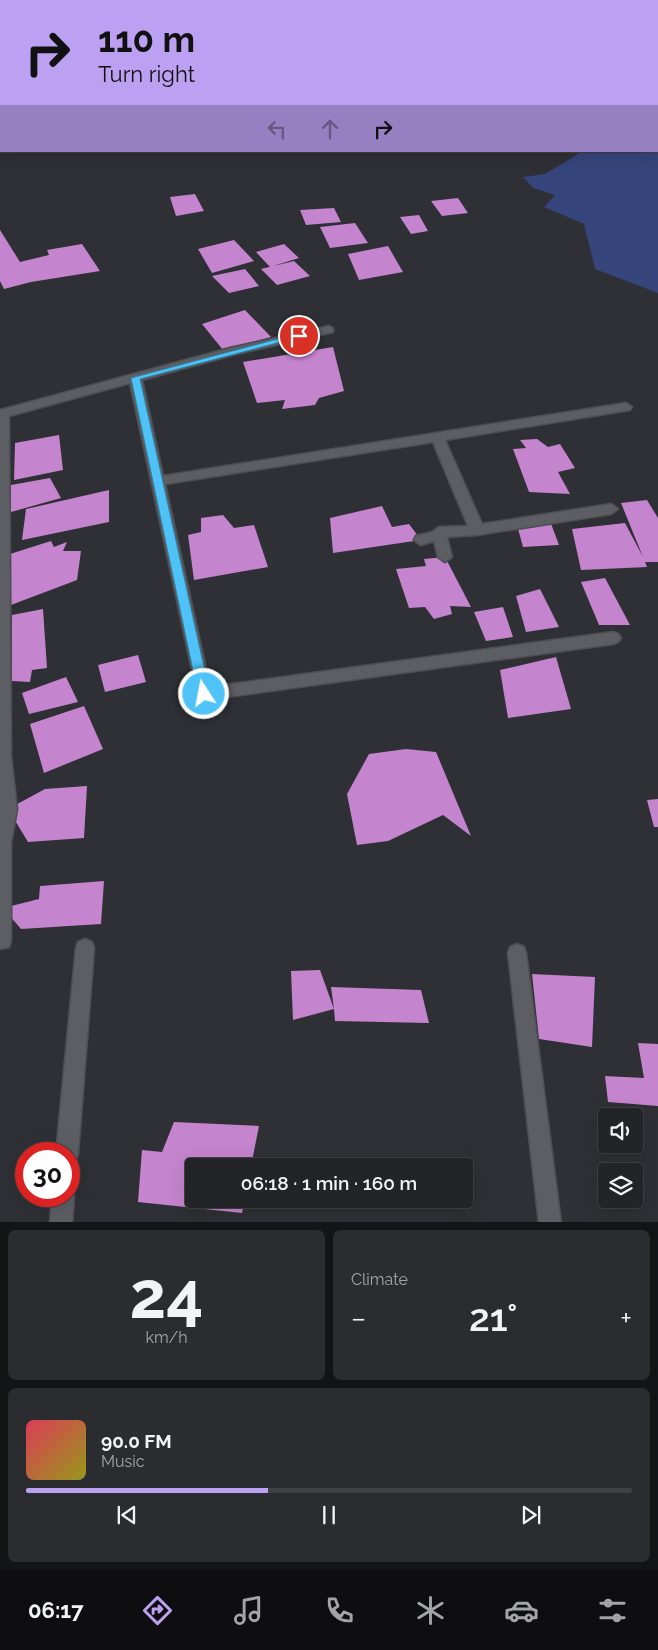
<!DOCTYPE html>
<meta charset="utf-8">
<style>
body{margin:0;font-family:Raleway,sans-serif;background:#2a2c30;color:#f1f3f6;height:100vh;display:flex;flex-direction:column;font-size:19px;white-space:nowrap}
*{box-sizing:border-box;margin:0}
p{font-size:16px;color:#a2a4a8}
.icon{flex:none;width:28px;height:28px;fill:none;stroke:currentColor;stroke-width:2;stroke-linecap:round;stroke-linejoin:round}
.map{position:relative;height:1222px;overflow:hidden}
.details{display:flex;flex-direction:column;gap:8px;padding:8px;background:#131416;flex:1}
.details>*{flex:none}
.banner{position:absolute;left:0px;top:0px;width:659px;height:152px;box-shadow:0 5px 20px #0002,0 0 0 1px #3f4145;background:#bca0f2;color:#111;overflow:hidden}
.fabs{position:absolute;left:598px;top:1108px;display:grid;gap:10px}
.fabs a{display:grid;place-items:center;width:45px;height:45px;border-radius:5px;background:#222428;box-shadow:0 5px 20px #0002,0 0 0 1px #3f4145;font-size:25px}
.speed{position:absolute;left:15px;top:1142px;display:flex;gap:10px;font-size:25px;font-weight:700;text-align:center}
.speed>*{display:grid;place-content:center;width:65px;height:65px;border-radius:50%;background:#222428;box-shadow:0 5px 20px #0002,0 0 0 1px #3f4145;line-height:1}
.speed .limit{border:8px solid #d22;background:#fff;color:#111}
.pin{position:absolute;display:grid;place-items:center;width:42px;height:42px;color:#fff;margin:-21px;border:2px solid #fff;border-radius:50%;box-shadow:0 1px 5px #0007}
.me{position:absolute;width:55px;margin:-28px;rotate:349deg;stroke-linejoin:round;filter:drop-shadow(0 0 4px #0008)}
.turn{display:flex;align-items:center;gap:18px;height:105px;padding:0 15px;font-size:22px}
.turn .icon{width:65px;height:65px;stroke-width:2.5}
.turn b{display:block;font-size:35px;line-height:42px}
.lanes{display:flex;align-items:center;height:48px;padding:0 15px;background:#0003;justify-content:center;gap:25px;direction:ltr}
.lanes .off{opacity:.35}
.big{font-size:38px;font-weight:600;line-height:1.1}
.details .card{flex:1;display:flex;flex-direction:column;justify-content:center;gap:8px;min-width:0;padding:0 18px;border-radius:8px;background:#2a2c30}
.details .dial{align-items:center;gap:0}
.dial b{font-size:65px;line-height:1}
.song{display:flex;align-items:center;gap:15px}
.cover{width:60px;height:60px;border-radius:8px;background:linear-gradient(135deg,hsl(350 70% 55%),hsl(60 70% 35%))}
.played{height:5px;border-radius:2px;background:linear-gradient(90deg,#bca0f2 40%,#3f4145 40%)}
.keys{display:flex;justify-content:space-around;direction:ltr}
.heat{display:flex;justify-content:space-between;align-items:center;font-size:28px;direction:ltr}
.details .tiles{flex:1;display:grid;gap:8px;grid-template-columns:1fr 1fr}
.card:last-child{grid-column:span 2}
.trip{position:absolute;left:185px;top:1158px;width:288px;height:50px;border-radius:5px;background:#222428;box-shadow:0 5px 20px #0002,0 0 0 1px #3f4145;font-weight:600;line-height:50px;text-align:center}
.tabs{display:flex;height:80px;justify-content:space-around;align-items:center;background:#0e0e10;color:#a2a4a8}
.tabs .icon{width:35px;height:35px}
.tabs .current{color:#bca0f2}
.tabs b{font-size:22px;color:#f1f3f6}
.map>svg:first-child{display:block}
</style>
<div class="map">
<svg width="658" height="1223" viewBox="0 0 658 1223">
<rect width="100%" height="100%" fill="#2e3035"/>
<path fill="#36457b" d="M658 22V293L595 269 584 224 544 207 555 195 533 188 523 177 545 174 583 151H658Z"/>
<path fill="#c584ce" d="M195 194 204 211 176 216 170 197Z
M458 198 468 213 442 216 431 201Z
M334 208 341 222 306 225 300 210Z
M419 215 428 231 411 234 400 217Z
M355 223 368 243 330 248 320 227Z
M0 230 20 262 49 255 47 250 82 244 100 271 31 282 4 289 0 281Z
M234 240 254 261 212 273 198 249Z
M284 244 299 258 270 267 256 252Z
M388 246 403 272 359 280 348 254Z
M294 261 310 276 277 285 261 269Z
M245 269 259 286 229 293 212 276Z
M245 310 271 337 223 350 202 324Z
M333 347 344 391 319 398 315 405 282 409 285 400 257 403 243 362Z
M59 435 63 470 14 480 15 443Z
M537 439 548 447 560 444 575 468 558 472 570 494 529 492 513 449 526 448 520 440Z
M50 478 61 498 11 512V485Z
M109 490V522L22 540 26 509Z
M647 500 658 518V562H645L647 567 581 570 572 529 625 523 643 557 621 503Z
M382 506 392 527 409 524 421 540 333 553 330 518Z
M223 515 234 528 254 525 268 567 194 580 188 535 201 532V518Z
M550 521 559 545 523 547 517 525Z
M51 541 54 547 67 542 63 551H81L77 580 3 608 10 554Z
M445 557 471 607 450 606 452 614 434 619 425 607 409 608 396 569 426 566 424 559Z
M605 578 630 625H599L581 582Z
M540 589 559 627 526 632 516 596Z
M503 607 513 637 486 641 474 612Z
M43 609 47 668 32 670 30 682 12 681V615Z
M138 655 146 682 105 692 98 665Z
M556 657 571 709 508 718 500 670Z
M66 677 78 702 29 714 22 693Z
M84 706 103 749 44 773 30 724Z
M406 749 436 752 471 836 443 815 388 841 357 845 347 794 369 754Z
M87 786 84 838 28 842 8 809 45 789Z
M658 799V827H654L647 800Z
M104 881 101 924 21 929 3 908 39 899 40 886Z
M320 970 334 1009 331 987 421 990 429 1023 335 1021 334 1009 293 1020 291 971Z
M532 974 595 977 592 1047 539 1039Z
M638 1043 658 1044V1106L608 1102 605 1076 644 1078Z
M174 1122 259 1126 251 1166H194V1199H245L242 1213 138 1202 142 1150 162 1152Z"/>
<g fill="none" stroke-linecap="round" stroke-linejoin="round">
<g stroke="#4c4e52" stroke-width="3">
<path id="minor" d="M329 326 333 328V332L236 354 142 380 163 476 626 403 632 407 630 410 445 440 482 524 611 504 618 509 611 514 477 535 447 537 452 557 445 562 438 557 434 541 421 545 414 540 416 536 432 532 439 527 468 526 433 442 165 484 210 687 613 632 618 634 621 638 618 642 613 644 204 700 198 698 130 383 9 416 11 756 17 809 11 843V941L9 947 0 949V410L230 348Z
M85 939 92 942 94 948 78 1154 75 1162 69 1164V1154H56L76 948 78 942Z
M517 944 524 947 526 953 561 1223H539L508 953 510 947Z
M69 1187 74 1196 72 1223H50L52 1196H69Z"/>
</g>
<use href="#minor" fill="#5c5e63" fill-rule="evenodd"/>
</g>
<path fill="#4fc3f7" stroke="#337fa1" d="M296 334 304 336 140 379 210 694 204 699 198 694 131 378Z"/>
</svg>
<div class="fabs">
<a><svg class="icon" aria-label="sound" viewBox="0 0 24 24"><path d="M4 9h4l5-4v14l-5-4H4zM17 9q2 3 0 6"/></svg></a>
<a><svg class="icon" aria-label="layers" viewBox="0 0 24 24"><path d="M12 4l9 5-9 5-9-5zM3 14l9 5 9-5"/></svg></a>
</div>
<div class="speed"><div class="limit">30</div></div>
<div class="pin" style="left:299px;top:336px;background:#d93025"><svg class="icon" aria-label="arrive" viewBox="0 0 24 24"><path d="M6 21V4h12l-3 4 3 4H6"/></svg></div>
<svg class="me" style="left:204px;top:694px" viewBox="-20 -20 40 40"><circle r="17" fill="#4fc3f7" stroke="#fff" stroke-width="3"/><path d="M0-11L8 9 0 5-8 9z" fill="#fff"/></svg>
<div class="trip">06:18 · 1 min · 160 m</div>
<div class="banner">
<div class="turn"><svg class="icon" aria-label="right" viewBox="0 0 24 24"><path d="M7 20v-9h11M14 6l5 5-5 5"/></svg><div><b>110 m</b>Turn right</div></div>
<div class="lanes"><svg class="icon off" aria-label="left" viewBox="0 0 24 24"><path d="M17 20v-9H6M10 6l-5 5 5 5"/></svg><svg class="icon off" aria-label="ahead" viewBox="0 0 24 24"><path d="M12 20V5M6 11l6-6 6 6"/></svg><svg class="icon" aria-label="right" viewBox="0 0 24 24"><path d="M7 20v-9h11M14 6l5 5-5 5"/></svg></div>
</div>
</div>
<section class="details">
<div class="tiles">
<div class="card dial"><b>24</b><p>km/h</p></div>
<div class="card"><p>Climate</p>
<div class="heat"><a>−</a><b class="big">21°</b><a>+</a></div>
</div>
<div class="card">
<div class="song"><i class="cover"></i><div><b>90.0 FM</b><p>Music</p></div></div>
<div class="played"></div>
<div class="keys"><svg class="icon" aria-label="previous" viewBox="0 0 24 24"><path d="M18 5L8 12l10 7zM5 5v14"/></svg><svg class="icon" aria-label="pause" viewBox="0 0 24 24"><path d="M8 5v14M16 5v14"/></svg><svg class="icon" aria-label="next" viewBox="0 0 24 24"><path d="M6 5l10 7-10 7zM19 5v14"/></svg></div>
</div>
</div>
</section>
<nav class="tabs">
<b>06:17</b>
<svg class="icon current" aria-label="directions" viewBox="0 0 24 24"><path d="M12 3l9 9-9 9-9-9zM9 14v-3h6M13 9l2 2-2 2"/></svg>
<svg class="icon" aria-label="music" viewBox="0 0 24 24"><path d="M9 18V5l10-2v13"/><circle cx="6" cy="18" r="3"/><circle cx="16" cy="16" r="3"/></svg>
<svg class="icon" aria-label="phone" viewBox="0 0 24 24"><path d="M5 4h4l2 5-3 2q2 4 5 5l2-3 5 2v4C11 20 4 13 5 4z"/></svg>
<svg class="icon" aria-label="climate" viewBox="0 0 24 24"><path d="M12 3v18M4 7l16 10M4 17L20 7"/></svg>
<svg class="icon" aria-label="car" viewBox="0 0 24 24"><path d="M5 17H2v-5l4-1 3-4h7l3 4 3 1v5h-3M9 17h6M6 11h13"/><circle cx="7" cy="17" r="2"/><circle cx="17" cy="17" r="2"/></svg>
<svg class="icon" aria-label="filters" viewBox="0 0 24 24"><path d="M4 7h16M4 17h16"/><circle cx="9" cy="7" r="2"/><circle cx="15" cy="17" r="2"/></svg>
</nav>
